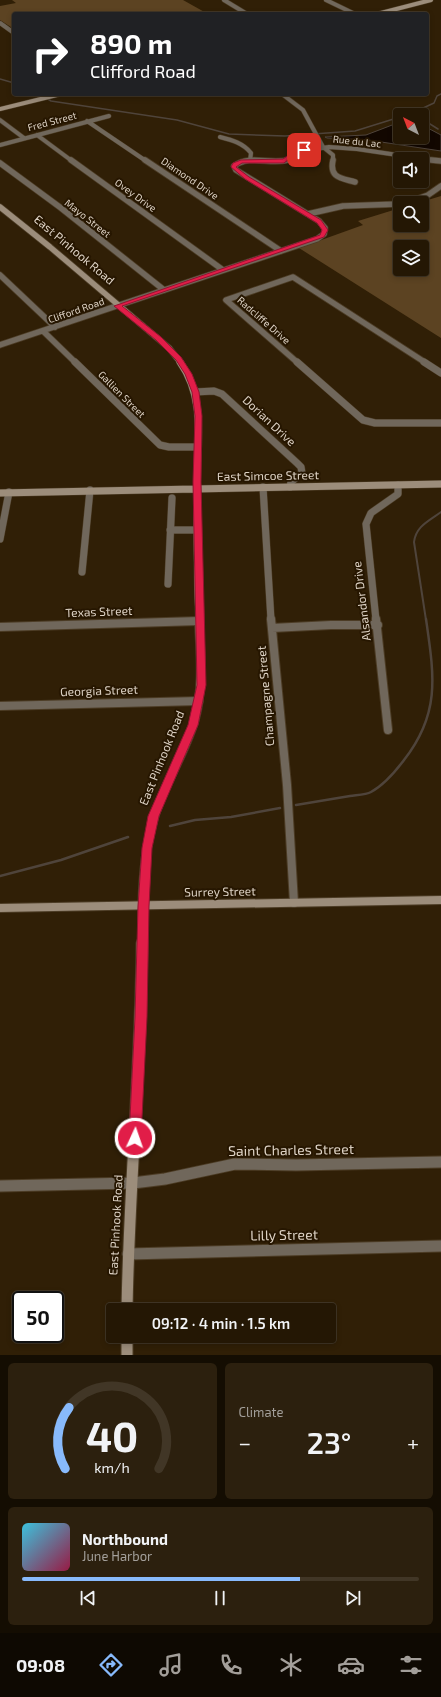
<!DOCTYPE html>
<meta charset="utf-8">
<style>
body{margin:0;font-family:"Exo 2",sans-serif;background:#2c200e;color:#f1f3f6;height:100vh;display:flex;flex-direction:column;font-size:15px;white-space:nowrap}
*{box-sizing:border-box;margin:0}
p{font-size:13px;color:#a39f9a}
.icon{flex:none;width:22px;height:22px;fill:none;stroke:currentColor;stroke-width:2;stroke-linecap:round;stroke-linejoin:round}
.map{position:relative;height:1355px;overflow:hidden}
.details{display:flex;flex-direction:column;gap:8px;padding:8px;background:#140d02;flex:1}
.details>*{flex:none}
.guide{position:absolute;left:12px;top:12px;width:417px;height:84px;border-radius:4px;box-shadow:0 2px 6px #0003,0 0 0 1px #413626;background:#202124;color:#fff;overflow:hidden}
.needle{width:26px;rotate:318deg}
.tools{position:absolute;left:393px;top:108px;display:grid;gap:8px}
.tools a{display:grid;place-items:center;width:36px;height:36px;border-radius:4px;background:#241704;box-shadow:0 2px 6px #0003,0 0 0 1px #413626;font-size:20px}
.speed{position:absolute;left:12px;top:1291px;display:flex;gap:8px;font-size:20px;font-weight:700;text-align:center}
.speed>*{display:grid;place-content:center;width:52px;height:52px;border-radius:50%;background:#241704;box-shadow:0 2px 6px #0003,0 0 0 1px #413626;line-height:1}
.speed .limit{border:2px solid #111;border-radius:6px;background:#fff;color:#111}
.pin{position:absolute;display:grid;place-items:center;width:34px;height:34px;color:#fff;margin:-17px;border-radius:8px;box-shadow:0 2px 6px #0006}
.me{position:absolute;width:44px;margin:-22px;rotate:3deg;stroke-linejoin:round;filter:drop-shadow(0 0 3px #0008)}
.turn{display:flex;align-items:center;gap:14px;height:84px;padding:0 12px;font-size:18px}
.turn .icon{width:52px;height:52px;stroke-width:2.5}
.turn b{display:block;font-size:28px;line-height:34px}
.big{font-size:30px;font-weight:600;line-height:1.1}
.details .tile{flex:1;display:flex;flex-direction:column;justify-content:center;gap:6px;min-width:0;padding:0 14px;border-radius:6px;background:#2c200e}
.details .dial{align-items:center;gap:0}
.dial svg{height:104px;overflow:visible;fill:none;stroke:#413626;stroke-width:7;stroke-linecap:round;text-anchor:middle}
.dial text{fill:#f1f3f6;stroke:none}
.song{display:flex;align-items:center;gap:12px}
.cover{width:48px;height:48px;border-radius:6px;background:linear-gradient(135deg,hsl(190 70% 55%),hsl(340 70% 35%))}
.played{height:4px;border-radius:2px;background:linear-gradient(90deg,#88bafc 70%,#413626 70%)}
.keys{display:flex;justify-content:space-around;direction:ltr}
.heat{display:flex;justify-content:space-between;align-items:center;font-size:22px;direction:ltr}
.details .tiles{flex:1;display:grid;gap:8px;grid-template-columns:1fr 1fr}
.tile:last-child{grid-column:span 2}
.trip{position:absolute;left:106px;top:1303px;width:230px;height:40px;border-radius:4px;background:#241704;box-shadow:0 2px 6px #0003,0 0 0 1px #413626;font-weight:600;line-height:40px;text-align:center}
.menu{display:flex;height:64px;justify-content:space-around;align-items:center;background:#0e0902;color:#a39f9a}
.menu .icon{width:28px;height:28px}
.menu .on{color:#88bafc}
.menu b{font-size:18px;color:#f1f3f6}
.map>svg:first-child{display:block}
</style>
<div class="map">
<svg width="441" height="1355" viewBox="0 0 441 1355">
<rect width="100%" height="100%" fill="#301f06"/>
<path fill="#5c4322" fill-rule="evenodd" d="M12 0H183L208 14H14V29L0 20V6L16 3Z
M441 196V338L299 248 363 225 358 221 400 208V225H422V203H418ZM400 247H422V269H400Z"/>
<path fill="#120700" stroke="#4f443b" d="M400 122V137H422V125L441 135V151L368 140 327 138 325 137 366 135Z"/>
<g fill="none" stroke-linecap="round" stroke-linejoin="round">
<path stroke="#4f443b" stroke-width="1.5" d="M0 79 14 83
M40 94 51 101 177 120 229 134 285 136 355 131 400 117
M408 115 434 103 437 96 441 94
M422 119 438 129"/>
<path stroke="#4f443b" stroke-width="2" d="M426 620 414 542C416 526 429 521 441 512"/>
<path stroke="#4f443b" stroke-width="2.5" d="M296 805C314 802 332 799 350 796 356 795 366 795 371 792 384 785 395 772 404 760 441 713 434 675 426 619
M170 826 195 820 231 817 280 808
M0 876 61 860 128 837"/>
<g stroke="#4c3c25" stroke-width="5">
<path id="street-far4" d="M224 0 247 14
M326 0 355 14
M0 23 14 33
M282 94 303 110 323 147 333 155V161
M0 120 24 138
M87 121 146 161
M37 135 72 161
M220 137C232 140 243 143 251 153L250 161
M0 145 109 116
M245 161H268
M284 161 296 152 329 147 357 149 438 161"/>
</g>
<g stroke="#4c3c25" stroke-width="7">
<path id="street-far3" d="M71 160 223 270
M145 160 281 251
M333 160C329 178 341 178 355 182
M431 160 441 161
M0 163 61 208 164 290
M406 203 428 195 441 186
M308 214 343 206 400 204
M0 275 55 327
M43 331 76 363
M0 345 317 239 324 234 325 228 319 221 236 170 234 166C250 154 270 165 288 160
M298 363 226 300 293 277 426 363"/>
</g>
<g stroke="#4c3c25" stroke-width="8">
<path id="street-far2" d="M75 362 160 445 169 447H197
M297 362 363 420 375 423H441
M424 362 441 373
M195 392 214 391 222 394 297 463 301 467 302 473 291 482 290 487
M263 487 271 620
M170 530H198
M0 539 9 492
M82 572 90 490
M168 584 172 498
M376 620 366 524 371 513 398 494V485"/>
</g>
<g stroke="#4c3c25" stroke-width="10">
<path id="street-far1" d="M271 619 287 785 294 903
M376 619 388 730
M0 627 199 621
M272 628 331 625H378
M0 706 199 701"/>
</g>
<g stroke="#4c3c25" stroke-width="13">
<path id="street" d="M0 1186 133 1183 165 1179 235 1164 296 1165 441 1162
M128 1254 441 1246"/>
</g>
<g stroke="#4c3c25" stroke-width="5">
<path id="secondary-far4" d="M377 14 431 0
M0 109 61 94"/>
</g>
<g stroke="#4c3c25" stroke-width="7">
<path id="secondary-far3" d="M0 207 50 247 169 348 181 363"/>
</g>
<g stroke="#4c3c25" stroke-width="8">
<path id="secondary-far2" d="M180 362C206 399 197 441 197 483 197 528 197 574 199 620
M0 493 441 484"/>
</g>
<g stroke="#4c3c25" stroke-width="10">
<path id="secondary-far1" d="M0 908 441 900
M142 944C142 906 142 866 151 829 160 790 184 757 195 719 204 685 200 653 199 619"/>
</g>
<g stroke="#4c3c25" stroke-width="13">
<path id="secondary" d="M127 1310C129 1188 141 1066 142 943
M127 1336V1355"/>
</g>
<use href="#street-far4" stroke="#70675b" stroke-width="4"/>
<use href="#street-far3" stroke="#70675b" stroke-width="5.5"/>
<use href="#street-far2" stroke="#70675b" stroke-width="7"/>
<use href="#street-far1" stroke="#70675b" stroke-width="8"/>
<use href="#street" stroke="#70675b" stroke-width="11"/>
<use href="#secondary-far4" stroke="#9c8d7b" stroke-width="4"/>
<use href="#secondary-far3" stroke="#9c8d7b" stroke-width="5.5"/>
<use href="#secondary-far2" stroke="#9c8d7b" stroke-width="7"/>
<use href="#secondary-far1" stroke="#9c8d7b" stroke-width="8"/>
<use href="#secondary" stroke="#9c8d7b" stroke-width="11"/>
</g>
<path fill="#e11d48" stroke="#92132f" d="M304 148 306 149V151L296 154 284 163H242L236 167 249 177 321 220 328 230 324 237 122 306 161 337 181 357 192 374 199 392 202 416 201 482 206 685 198 725 159 816 152 848 149 906 147 1017 141 1138 139 1142 135 1144 131 1142 129 1138 135 1017 138 906 142 848 148 816 188 725 197 685 193 482 195 416 192 392 185 374 176 360 156 340 114 306 320 235 322 230 317 223 245 179 231 167 233 163 241 160 283 159 293 152Z"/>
<g text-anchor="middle" stroke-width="4" stroke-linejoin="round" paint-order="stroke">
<g font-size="10" fill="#ded3c5" stroke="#261600">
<text transform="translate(52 121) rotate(-15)" y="4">Fred Street</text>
<text transform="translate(357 141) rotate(6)" y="4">Rue du Lac</text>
<text transform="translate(190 178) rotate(34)" y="4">Diamond Drive</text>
<text transform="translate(136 195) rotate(36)" y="4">Ovey Drive</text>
<text transform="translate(88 218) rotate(38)" y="4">Mayo Street</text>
<text transform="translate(76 310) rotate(-19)" y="4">Clifford Road</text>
<text transform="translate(264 320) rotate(41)" y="4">Radcliffe Drive</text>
<text transform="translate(122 394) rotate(45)" y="4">Gallien Street</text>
</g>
<g font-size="12" fill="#ded3c5" stroke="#261600">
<text transform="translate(74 250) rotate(40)" y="4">East Pinhook Road</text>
<text transform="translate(269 421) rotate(43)" y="4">Dorian Drive</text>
<text transform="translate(268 476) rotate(-1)" y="4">East Simcoe Street</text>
<text transform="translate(362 601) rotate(-97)" y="4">Alsandor Drive</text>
<text transform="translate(99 612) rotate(-2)" y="4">Texas Street</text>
<text transform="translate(99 691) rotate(-2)" y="4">Georgia Street</text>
<text transform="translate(266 696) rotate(-95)" y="4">Champagne Street</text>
<text transform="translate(162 758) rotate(-68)" y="4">East Pinhook Road</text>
<text transform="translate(220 892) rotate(-1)" y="4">Surrey Street</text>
<text transform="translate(116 1225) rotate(-87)" y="4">East Pinhook Road</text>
</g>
<g font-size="14" fill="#ded3c5" stroke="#261600">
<text transform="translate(291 1150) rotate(-1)" y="5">Saint Charles Street</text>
<text transform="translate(284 1235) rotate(-1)" y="5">Lilly Street</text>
</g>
</g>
</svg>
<div class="tools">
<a><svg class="needle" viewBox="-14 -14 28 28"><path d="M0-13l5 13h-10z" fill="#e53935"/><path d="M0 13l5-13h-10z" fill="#a39f9a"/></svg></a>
<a><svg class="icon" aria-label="sound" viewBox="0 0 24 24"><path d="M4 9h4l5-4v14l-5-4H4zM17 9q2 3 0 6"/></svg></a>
<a><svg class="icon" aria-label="search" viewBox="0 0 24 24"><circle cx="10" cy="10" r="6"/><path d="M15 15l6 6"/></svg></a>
<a><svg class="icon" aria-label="layers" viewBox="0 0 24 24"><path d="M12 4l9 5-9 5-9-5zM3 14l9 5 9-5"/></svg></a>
</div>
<div class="speed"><div class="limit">50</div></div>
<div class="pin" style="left:304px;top:150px;background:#d93025"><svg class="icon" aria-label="arrive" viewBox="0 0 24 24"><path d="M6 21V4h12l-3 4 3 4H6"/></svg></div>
<svg class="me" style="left:135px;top:1138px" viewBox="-20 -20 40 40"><circle r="17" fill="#e11d48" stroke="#fff" stroke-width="3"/><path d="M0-11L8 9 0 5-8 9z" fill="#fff"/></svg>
<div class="trip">09:12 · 4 min · 1.5 km</div>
<div class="guide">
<div class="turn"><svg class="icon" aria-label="right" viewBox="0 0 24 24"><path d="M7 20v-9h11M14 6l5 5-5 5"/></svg><div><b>890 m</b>Clifford Road</div></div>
</div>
</div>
<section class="details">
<div class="tiles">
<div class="tile dial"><svg viewBox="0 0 100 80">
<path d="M14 69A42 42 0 1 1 86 69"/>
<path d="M14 69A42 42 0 0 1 17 22" stroke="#88bafc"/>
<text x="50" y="56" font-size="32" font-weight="700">40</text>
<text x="50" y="72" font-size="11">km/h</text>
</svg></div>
<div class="tile"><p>Climate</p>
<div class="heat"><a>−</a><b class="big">23°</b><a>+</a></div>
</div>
<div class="tile">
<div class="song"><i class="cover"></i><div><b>Northbound</b><p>June Harbor</p></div></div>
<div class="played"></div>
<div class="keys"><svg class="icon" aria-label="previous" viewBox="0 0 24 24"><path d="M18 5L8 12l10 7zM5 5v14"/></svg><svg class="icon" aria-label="pause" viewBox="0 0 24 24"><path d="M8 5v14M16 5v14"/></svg><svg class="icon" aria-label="next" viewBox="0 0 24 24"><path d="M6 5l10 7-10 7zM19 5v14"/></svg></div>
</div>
</div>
</section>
<nav class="menu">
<b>09:08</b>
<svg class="icon on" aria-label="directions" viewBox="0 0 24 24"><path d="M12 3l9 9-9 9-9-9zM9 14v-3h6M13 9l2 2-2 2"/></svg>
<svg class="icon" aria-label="music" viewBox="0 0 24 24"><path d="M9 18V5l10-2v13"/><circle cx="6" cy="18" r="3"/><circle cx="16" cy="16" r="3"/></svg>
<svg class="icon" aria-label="phone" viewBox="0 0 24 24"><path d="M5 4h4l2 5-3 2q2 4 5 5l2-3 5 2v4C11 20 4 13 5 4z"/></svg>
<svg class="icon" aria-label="climate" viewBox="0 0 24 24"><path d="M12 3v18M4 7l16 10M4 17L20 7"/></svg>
<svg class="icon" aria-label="car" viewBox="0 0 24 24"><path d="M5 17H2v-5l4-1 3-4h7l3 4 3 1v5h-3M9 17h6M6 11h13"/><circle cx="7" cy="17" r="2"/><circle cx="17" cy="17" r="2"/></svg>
<svg class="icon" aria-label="filters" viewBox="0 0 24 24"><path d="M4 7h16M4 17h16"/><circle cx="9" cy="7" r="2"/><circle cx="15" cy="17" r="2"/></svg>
</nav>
